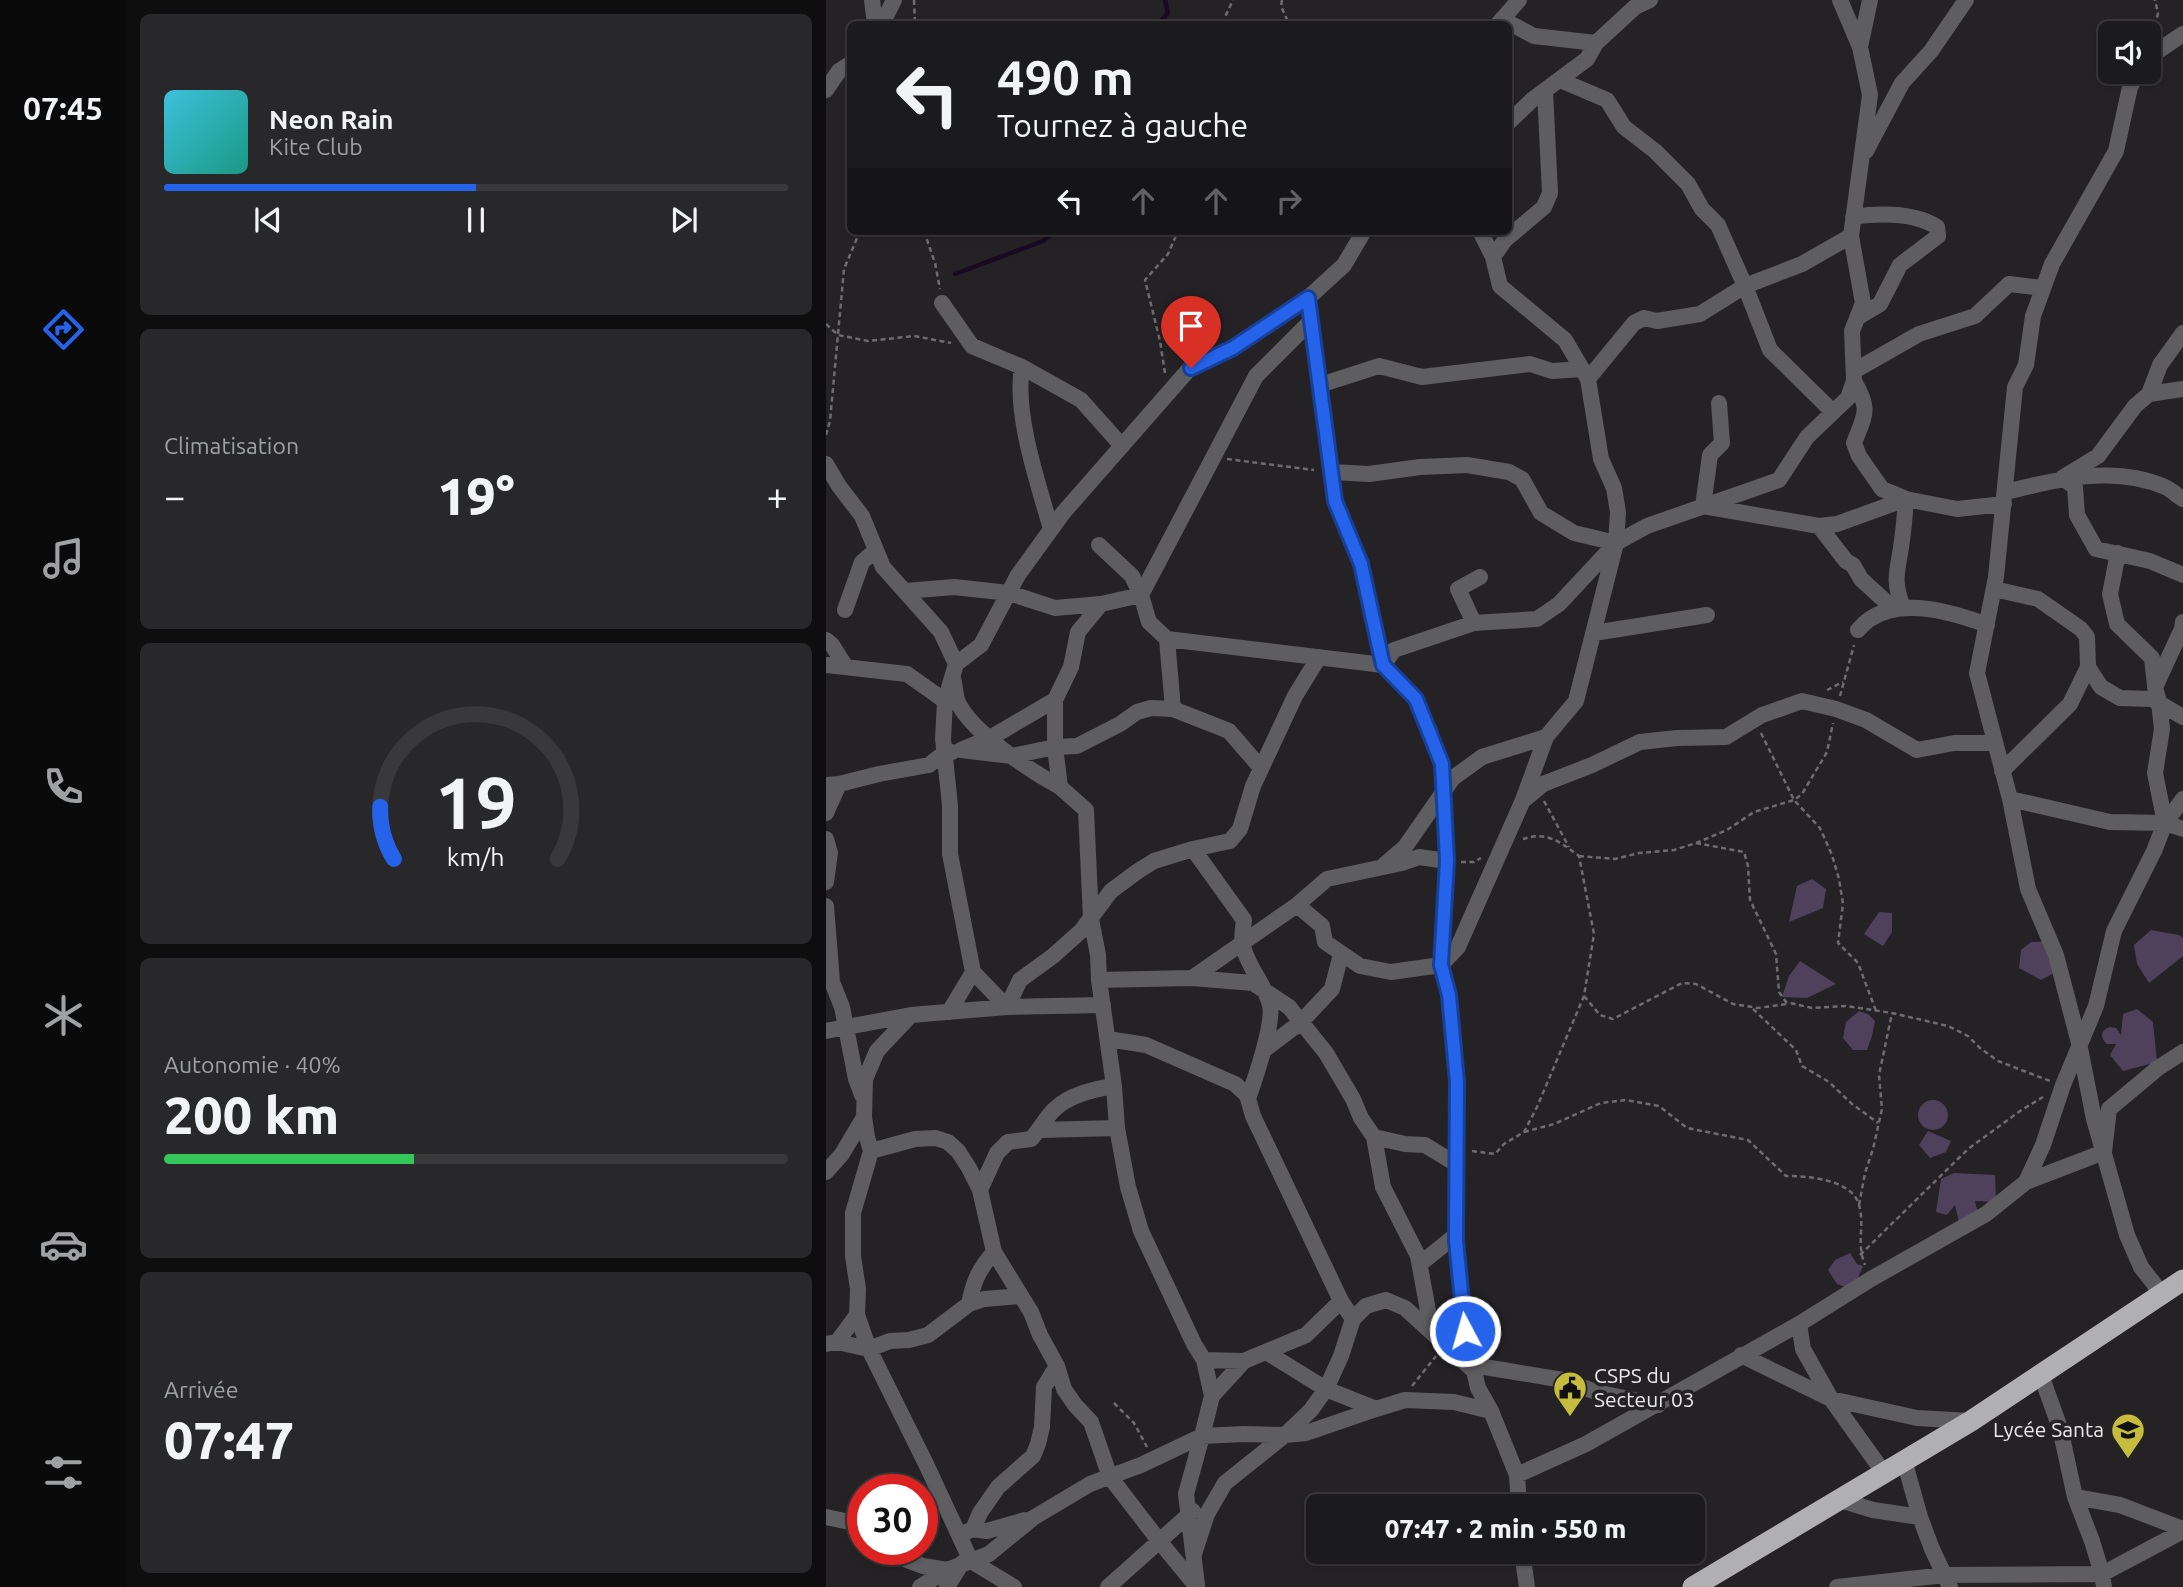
<!DOCTYPE html>
<html lang="fr">
<meta charset="utf-8">
<style>
body{margin:0;font-family:Ubuntu,sans-serif;background:#282729;color:#f1f3f6;height:100vh;display:flex;flex-direction:column;font-size:26px;white-space:nowrap}
*{box-sizing:border-box;margin:0}
p{font-size:23px;color:#a0a1a3}
.icon{flex:none;width:38px;height:38px;fill:none;stroke:currentColor;stroke-width:2;stroke-linecap:round;stroke-linejoin:round}
.map{position:relative;flex:1;overflow:hidden}
.drawer{display:flex;flex-direction:column;gap:14px;padding:14px;background:#0f0e0f;width:700px}
.drawer>*{flex:none}
.guide{position:absolute;left:21px;top:21px;width:665px;height:214px;border-radius:10px;box-shadow:0 2px 5px #0004,0 0 0 2px #39383b;background:#1b1a1c;color:#f1f3f6;overflow:hidden}
.fabs{position:absolute;left:1272px;top:21px;display:grid;gap:14px}
.fabs a{display:grid;place-items:center;width:63px;height:63px;border-radius:10px;background:#1b1a1c;box-shadow:0 2px 5px #0004,0 0 0 2px #39383b;font-size:35px}
.speed{position:absolute;left:21px;top:1474px;display:flex;gap:14px;font-size:35px;font-weight:700;text-align:center}
.speed>*{display:grid;place-content:center;width:91px;height:91px;border-radius:50%;background:#1b1a1c;box-shadow:0 2px 5px #0004,0 0 0 2px #39383b;line-height:1}
.speed .limit{border:10px solid #d22;background:#fff;color:#111}
.pin{position:absolute;display:grid;place-items:center;width:60px;height:60px;color:#fff;margin:-72px -30px;border-radius:50% 50% 50% 0;rotate:-45deg;box-shadow:0 0 7px #0007}
.pin .icon{rotate:45deg}
.me{position:absolute;width:77px;margin:-38px;rotate:354deg;stroke-linejoin:round;filter:drop-shadow(0 0 5px #0008)}
.turn{display:flex;align-items:center;gap:24px;height:147px;padding:0 35px;font-size:32px}
.turn .icon{width:91px;height:91px;stroke-width:2.5}
.turn b{display:block;font-size:49px;line-height:60px}
.lanes{display:flex;align-items:center;height:66px;padding:0 35px;background:#0003;justify-content:center;gap:35px;direction:ltr}
.lanes .off{opacity:.35}
.big{font-size:52px;font-weight:800;line-height:1.1}
.drawer .widget{flex:1;display:flex;flex-direction:column;justify-content:center;gap:10px;min-width:0;padding:0 24px;border-radius:10px;background:#282729}
.drawer .dial{align-items:center;gap:0}
.dial svg{height:182px;overflow:visible;fill:none;stroke:#39383b;stroke-width:7;stroke-linecap:round;text-anchor:middle}
.dial text{fill:#f1f3f6;stroke:none}
.song{display:flex;align-items:center;gap:21px}
.cover{width:84px;height:84px;border-radius:10px;background:linear-gradient(135deg,hsl(190 70% 55%),hsl(170 70% 35%))}
.played{height:7px;border-radius:4px;background:linear-gradient(90deg,#2563eb 50%,#39383b 50%)}
.keys{display:flex;justify-content:space-around;direction:ltr}
.heat{display:flex;justify-content:space-between;align-items:center;font-size:38px;direction:ltr}
.charge{height:10px;border-radius:5px;background:linear-gradient(90deg,#34c759 40%,#39383b 0)}
.trip{position:absolute;left:480px;top:1494px;width:399px;height:70px;border-radius:10px;background:#1b1a1c;box-shadow:0 2px 5px #0004,0 0 0 2px #39383b;font-weight:800;line-height:70px;text-align:center}
main{display:flex;flex:1;min-height:0}
.menu{display:flex;flex-direction:column;width:126px;justify-content:space-around;align-items:center;background:#0b0a0b;color:#a0a1a3}
.menu .icon{width:49px;height:49px}
.menu .current{color:#2563eb}
.menu b{font-size:32px;color:#f1f3f6}
.map>svg:first-child{display:block}
</style>
<main>
<nav class="menu">
<b>07:45</b>
<svg class="icon current" aria-label="directions" viewBox="0 0 24 24"><path d="M12 3l9 9-9 9-9-9zM9 14v-3h6M13 9l2 2-2 2"/></svg>
<svg class="icon" aria-label="music" viewBox="0 0 24 24"><path d="M9 18V5l10-2v13"/><circle cx="6" cy="18" r="3"/><circle cx="16" cy="16" r="3"/></svg>
<svg class="icon" aria-label="phone" viewBox="0 0 24 24"><path d="M5 4h4l2 5-3 2q2 4 5 5l2-3 5 2v4C11 20 4 13 5 4z"/></svg>
<svg class="icon" aria-label="climate" viewBox="0 0 24 24"><path d="M12 3v18M4 7l16 10M4 17L20 7"/></svg>
<svg class="icon" aria-label="car" viewBox="0 0 24 24"><path d="M5 17H2v-5l4-1 3-4h7l3 4 3 1v5h-3M9 17h6M6 11h13"/><circle cx="7" cy="17" r="2"/><circle cx="17" cy="17" r="2"/></svg>
<svg class="icon" aria-label="filters" viewBox="0 0 24 24"><path d="M4 7h16M4 17h16"/><circle cx="9" cy="7" r="2"/><circle cx="15" cy="17" r="2"/></svg>
</nav>
<section class="drawer">
<div class="widget">
<div class="song"><i class="cover"></i><div><b>Neon Rain</b><p>Kite Club</p></div></div>
<div class="played"></div>
<div class="keys"><svg class="icon" aria-label="previous" viewBox="0 0 24 24"><path d="M18 5L8 12l10 7zM5 5v14"/></svg><svg class="icon" aria-label="pause" viewBox="0 0 24 24"><path d="M8 5v14M16 5v14"/></svg><svg class="icon" aria-label="next" viewBox="0 0 24 24"><path d="M6 5l10 7-10 7zM19 5v14"/></svg></div>
</div>
<div class="widget"><p>Climatisation</p>
<div class="heat"><a>−</a><b class="big">19°</b><a>+</a></div>
</div>
<div class="widget dial"><svg viewBox="0 0 100 80">
<path d="M14 69A42 42 0 1 1 86 69"/>
<path d="M14 69A42 42 0 0 1 8 46" stroke="#2563eb"/>
<text x="50" y="56" font-size="32" font-weight="700">19</text>
<text x="50" y="72" font-size="11">km/h</text>
</svg></div>
<div class="widget"><p>Autonomie · 40%</p><b class="big">200 km</b><div class="charge"></div></div>
<div class="widget"><p>Arrivée</p><b class="big">07:47</b></div>
</section>
<div class="map">
<svg width="1357" height="1587" viewBox="0 0 1357 1587">
<rect width="100%" height="100%" fill="#242225"/>
<path fill="#4f415c" d="M986 879 1000 889 997 908 963 922 971 886Z
M1053 912 1066 913V932L1057 946 1038 934Z
M1325 930 1353 935 1357 938V956L1323 983 1311 964 1308 945Z
M1224 941 1230 972 1215 980 1193 968 1195 950 1205 942Z
M974 961 1010 984 981 998 956 997 963 976Z
M1311 1009 1327 1022 1331 1062 1297 1071 1284 1055 1290 1044H1281C1274 1038 1274 1030 1284 1027L1290 1028 1295 1035 1297 1014Z
M1033 1011 1042 1014 1049 1021 1046 1036 1041 1050H1027L1017 1038 1020 1022Z
M1092 1115a15 15 0 1 1 30 0a15 15 0 1 1-30 0Z
M1102 1131 1125 1141 1120 1152 1104 1158 1093 1145Z
M1128 1173 1169 1175 1170 1202 1149 1201 1152 1213 1133 1222 1129 1205 1121 1215 1110 1212 1115 1179Z
M1024 1253 1031 1264 1037 1266 1027 1290 1011 1284 1002 1270 1009 1260Z"/>
<g fill="none" stroke-linecap="round" stroke-linejoin="round">
<path stroke="#170a21" stroke-width="4.5" d="M332 24 342 13 339 0
M129 274 217 241 229 231"/>
<path stroke="#6d6c6e" stroke-width="2.5" stroke-dasharray="5 3.5" stroke-linecap="butt" d="M88 0 89 24
M456 0 455 6 463 24
M399 24V17L407 0
M1327 34 1332 13 1329 0
M98 231 109 263 114 289
M0 324 12 335 42 341 88 336 125 343
M339 373 334 341 319 280 342 254 352 231
M0 435 4 421 18 269 34 231
M401 459 488 470
M1001 690 1017 682
M1014 696 1028 645
M935 733 968 800 994 828 1006 855 1013 879 1017 904 1012 943 1032 963 1050 1011
M718 801 743 847
M870 843 918 852 922 866 924 900 950 954 953 992 960 1002 986 1008 1021 1006 1066 1013 1122 1026 1142 1036 1154 1048 1172 1061 1224 1081
M753 856 789 859 813 853 848 850 870 843 901 830 928 812 968 800 976 794 1001 752 1007 723
M635 862H648L655 858
M758 996 774 1015 787 1019 856 983 870 984 907 1004 932 1008 961 1004
M927 1009 970 1050 976 1066 1003 1082 1026 1104 1052 1123
M698 1132 728 1124 775 1103 800 1100 833 1106 861 1128 922 1140 960 1176C981 1176 1026 1179 1033 1205 1039 1225 1030 1244 1039 1265
M646 1151 669 1154 678 1144 698 1132 711 1107 758 996 768 934 753 856C734 842 721 831 697 839
M1033 1205 1039 1173 1047 1149 1056 1109 1053 1075 1066 1013
M1034 1255 1142 1149 1194 1111 1217 1097
M586 1386 610 1356
M288 1403 308 1423 321 1447"/>
<path stroke="#5e5d5f" stroke-width="16" d="M46 0 49 24
M676 19 708 36 770 43
M56 24 68 0
M672 24 693 0
M1034 47 1044 0
M1323 57 1357 34
M1313 72 1304 87 1290 151 1226 264 1207 316 1200 365 1189 387 1170 577 1151 673 1184 799 1202 889 1230 955 1253 1043 1268 1119 1301 1235 1315 1267 1336 1294
M734 80 781 100 798 127 829 151 862 184 876 209 892 225 919 286 944 350 1007 412
M0 90 13 71 24 64
M682 123 706 100 761 59 770 43 809 7 824 0
M1040 151 1076 83 1105 51 1140 0
M1027 217C1055 213 1087 212 1111 227L1112 236 1074 265 1054 304 1032 317
M538 231 518 265 482 298 509 501 535 564 557 665 590 699 616 764 621 861 615 965 623 995 631 1082 630 1241 639 1331 652 1388 665 1411 691 1475 693 1507
M667 257 679 240 718 207 724 193 719 91
M116 303 146 346 196 367
M1357 333 1334 365 1323 394 1309 406 1272 456 1236 478 1249 487 1251 515 1270 549 1324 561 1357 575
M1028 371 1093 334 1149 316 1183 284 1217 288
M762 379 808 323 818 318 831 321 874 314 919 286 976 264 1025 236
M1028 381C1045 410 1039 414 1028 443L1033 456 1056 489 1080 499 1131 509 1178 504
M494 385 553 366 596 377 704 364 726 371 756 369
M1323 394 1357 389
M893 403 896 443 884 455 877 506 993 526 1011 524 1080 499C1079 513 1078 526 1076 540 1073 568 1065 578 1077 607
M0 464 13 486 36 516 57 567 115 632 130 664
M506 472 543 474 594 467 641 465 683 472 696 479 715 513 748 533 790 543
M1180 492C1231 479 1289 465 1339 487 1346 490 1351 496 1357 499
M993 526 1020 561 1027 565 1035 579 1060 602 1077 607
M225 529C212 483 188 414 196 367L255 400 296 446
M273 545 306 576 315 595
M1292 553 1284 594 1291 624 1326 658 1329 685
M1168 589 1212 599 1255 629 1261 637 1262 667 1275 687 1294 698 1326 699 1357 717
M79 591 128 587 183 593 229 608 275 604
M315 595 430 376 485 321
M19 610 36 562 50 550
M648 623 632 589 654 577
M1032 630C1036 626 1040 621 1044 619 1077 597 1127 612 1161 625
M768 633 881 615
M341 639 347 709
M0 640 6 645 20 667
M0 665 81 674 119 701
M127 678C129 685 129 693 131 700 143 731 205 771 234 787
M229 700 164 738 135 750 186 756 229 747 251 746 294 724 311 712 325 708 347 709 403 731 435 768
M1176 771 1244 704 1262 667
M0 785 13 784 53 774 103 765 118 753 126 752
M699 799 717 784 766 765 814 742 851 738 900 737 936 715 976 701 1010 709 1040 720 1091 750 1128 743H1169
M1184 799 1284 822 1339 823 1357 829
M0 813 13 784
M1339 823 1329 773 1336 729 1333 702 1329 687 1356 629 1357 622
M0 839 4 853 0 882
M367 849 418 920C417 928 415 939 417 946 422 968 439 984 444 1005 448 1025 429 1079 422 1099
M558 865 579 847 627 778 656 757 720 737
M471 905 496 926 499 942 534 966 565 972 615 965 632 947 697 800 720 737 750 701 790 543 792 512 788 488 775 459 762 379 739 340 674 286 667 257 654 231
M0 906 6 982 16 1007 30 1079 36 1095
M147 972 181 1007 194 980 227 956 255 931 285 891 312 871 328 861 367 849 404 841 414 829 427 786 469 696 493 657
M366 978 471 905 501 879 576 863 593 857 621 861
M273 980 366 978 427 983 463 1007 500 1053 527 1099 535 1118 548 1137 557 1187 592 1256 603 1316 609 1333
M123 1012 147 972 124 854V805L117 739 119 701 130 664 155 645 192 575 237 513 365 367 407 348 482 298
M0 1031 85 1015
M282 1039 320 1045 409 1084 421 1095 427 1116 515 1301 527 1319
M438 1050 475 1022 506 989 515 954
M214 1130 291 1128
M548 1137 579 1144 599 1145 630 1164
M45 1151 89 1139 110 1138 122 1142 132 1151 143 1168 154 1190 168 1252 205 1312 214 1335 231 1366 238 1389 249 1405 265 1422 284 1477 334 1542 371 1587
M0 1172 16 1154 38 1117
M1200 1182 1217 1145 1237 1085 1270 1006 1288 931 1328 851 1339 823 1357 799
M154 1190 171 1153 182 1142 205 1139C214 1130 220 1116 230 1108 245 1094 269 1089 288 1086
M594 1264 630 1235
M143 1304C147 1282 153 1269 168 1252
M31 1315 43 1349 100 1464 145 1561 188 1587
M973 1324 977 1349 1005 1399 1058 1473
M11 1342 43 1349 64 1341 83 1340 102 1335 143 1304 158 1299 194 1296
M0 1344 11 1342 31 1315 32 1289 27 1256V1213L45 1151 41 1137 38 1117 39 1079 51 1051 85 1015 181 1007 277 1005
M440 1352 500 1389 550 1409 579 1400 628 1402 665 1411
M915 1355 1005 1399 1091 1418 1145 1421
M378 1360 418 1361 480 1335 515 1301
M647 1365 737 1380 770 1392 832 1405
M1215 1375 1234 1428 1249 1497 1266 1541 1276 1574 1278 1587
M386 1396 418 1361
M1078 1460 1094 1517 1106 1549 1124 1587
M691 1475 760 1444 973 1324 1045 1279 1160 1214 1200 1182 1278 1152 1283 1109 1332 1068 1357 1052
M1249 1497 1294 1505 1357 1529
M1014 1500 1047 1510 1094 1517
M0 1517 24 1522 37 1530
M147 1529 154 1513 172 1487 207 1456 212 1444 216 1427 218 1387 231 1366
M140 1532 147 1529 161 1531 199 1520
M65 1549 81 1560 97 1566 121 1570 145 1561 163 1554 207 1518 264 1484 315 1465 376 1436 386 1396 378 1360 368 1344 315 1231 302 1187 291 1128 288 1086 273 980 272 955 265 919 260 810 234 787 229 747V700L245 667 252 632 275 604 315 595 323 622 341 639 557 665 568 650 648 623 711 619 733 604 790 543 821 526 953 480 981 437 1022 398 1028 381 1026 331 1037 303 1025 236 1044 95 1034 47 1014 0
M696 1552 701 1587
M368 1554 381 1514 399 1483 459 1435 480 1433 550 1409
M371 1585 360 1494 376 1436 417 1434 459 1435 485 1410 500 1389 515 1356 527 1319 540 1306 560 1300 579 1308 647 1370
M94 1587 121 1570
M121 1587 136 1563
M282 1587 367 1511
M1011 1587 1119 1575 1276 1574 1357 1531"/>
<path stroke="#b0afb2" stroke-width="21" d="M867 1587 1145 1421 1357 1280"/>
</g>
<g fill="none" stroke-linecap="round" stroke-linejoin="round">
<g stroke="#184099" stroke-width="18">
<path id="route" d="M365 368 407 348 482 298 509 501 535 564 557 665 590 699 616 764 621 861 615 965 623 995 631 1082 630 1241 639 1331"/>
</g>
<use href="#route" stroke="#2563eb" stroke-width="12"/>
</g>
<defs>
<g id="civic-pin" transform="scale(1.75)"><path d="M0 17L-7.5 6A9.5 9.5 0 1 1 7.5 6Z" fill="#c5bc3d" stroke="#242225"/><path d="M-.6-6.5H3V-4.5H.6V-3L4-1V1h2V6H-6V1h2V-1L-.6-3ZM-1.2 2.5V6h2.4V2.5Z" fill="#111"/></g>
<g id="school-pin" transform="scale(1.75)"><path d="M0 17L-7.5 6A9.5 9.5 0 1 1 7.5 6Z" fill="#c5bc3d" stroke="#242225"/><path d="M0-5L7-2L0 1L-7-2ZM-4 1L0 2.5L4 1V4Q0 6-4 4Z" fill="#111"/></g>
</defs>
<g fill-rule="evenodd">
<use href="#civic-pin" x="744" y="1388"/>
<use href="#school-pin" x="1302" y="1430"/>
</g>
<g text-anchor="middle" stroke-width="7" stroke-linejoin="round" paint-order="stroke">
<g font-size="21" fill="#eae9eb" stroke="#242225" text-anchor="start">
<text x="768" y="1383">CSPS du<tspan x="768" dy="24">Secteur 03</tspan></text>
<text x="1278" y="1437" text-anchor="end">Lycée Santa</text>
</g>
</g>
</svg>
<div class="fabs">
<a><svg class="icon" aria-label="sound" viewBox="0 0 24 24"><path d="M4 9h4l5-4v14l-5-4H4zM17 9q2 3 0 6"/></svg></a>
</div>
<div class="speed"><div class="limit">30</div></div>
<div class="pin" style="left:365px;top:368px;background:#d93025"><svg class="icon" aria-label="arrive" viewBox="0 0 24 24"><path d="M6 21V4h12l-3 4 3 4H6"/></svg></div>
<svg class="me" style="left:639px;top:1331px" viewBox="-20 -20 40 40"><circle r="17" fill="#2563eb" stroke="#fff" stroke-width="3"/><path d="M0-11L8 9 0 5-8 9z" fill="#fff"/></svg>
<div class="trip">07:47 · 2 min · 550 m</div>
<div class="guide">
<div class="turn"><svg class="icon" aria-label="left" viewBox="0 0 24 24"><path d="M17 20v-9H6M10 6l-5 5 5 5"/></svg><div><b>490 m</b>Tournez à gauche</div></div>
<div class="lanes"><svg class="icon" aria-label="left" viewBox="0 0 24 24"><path d="M17 20v-9H6M10 6l-5 5 5 5"/></svg><svg class="icon off" aria-label="ahead" viewBox="0 0 24 24"><path d="M12 20V5M6 11l6-6 6 6"/></svg><svg class="icon off" aria-label="ahead" viewBox="0 0 24 24"><path d="M12 20V5M6 11l6-6 6 6"/></svg><svg class="icon off" aria-label="right" viewBox="0 0 24 24"><path d="M7 20v-9h11M14 6l5 5-5 5"/></svg></div>
</div>
</div>
</main>
